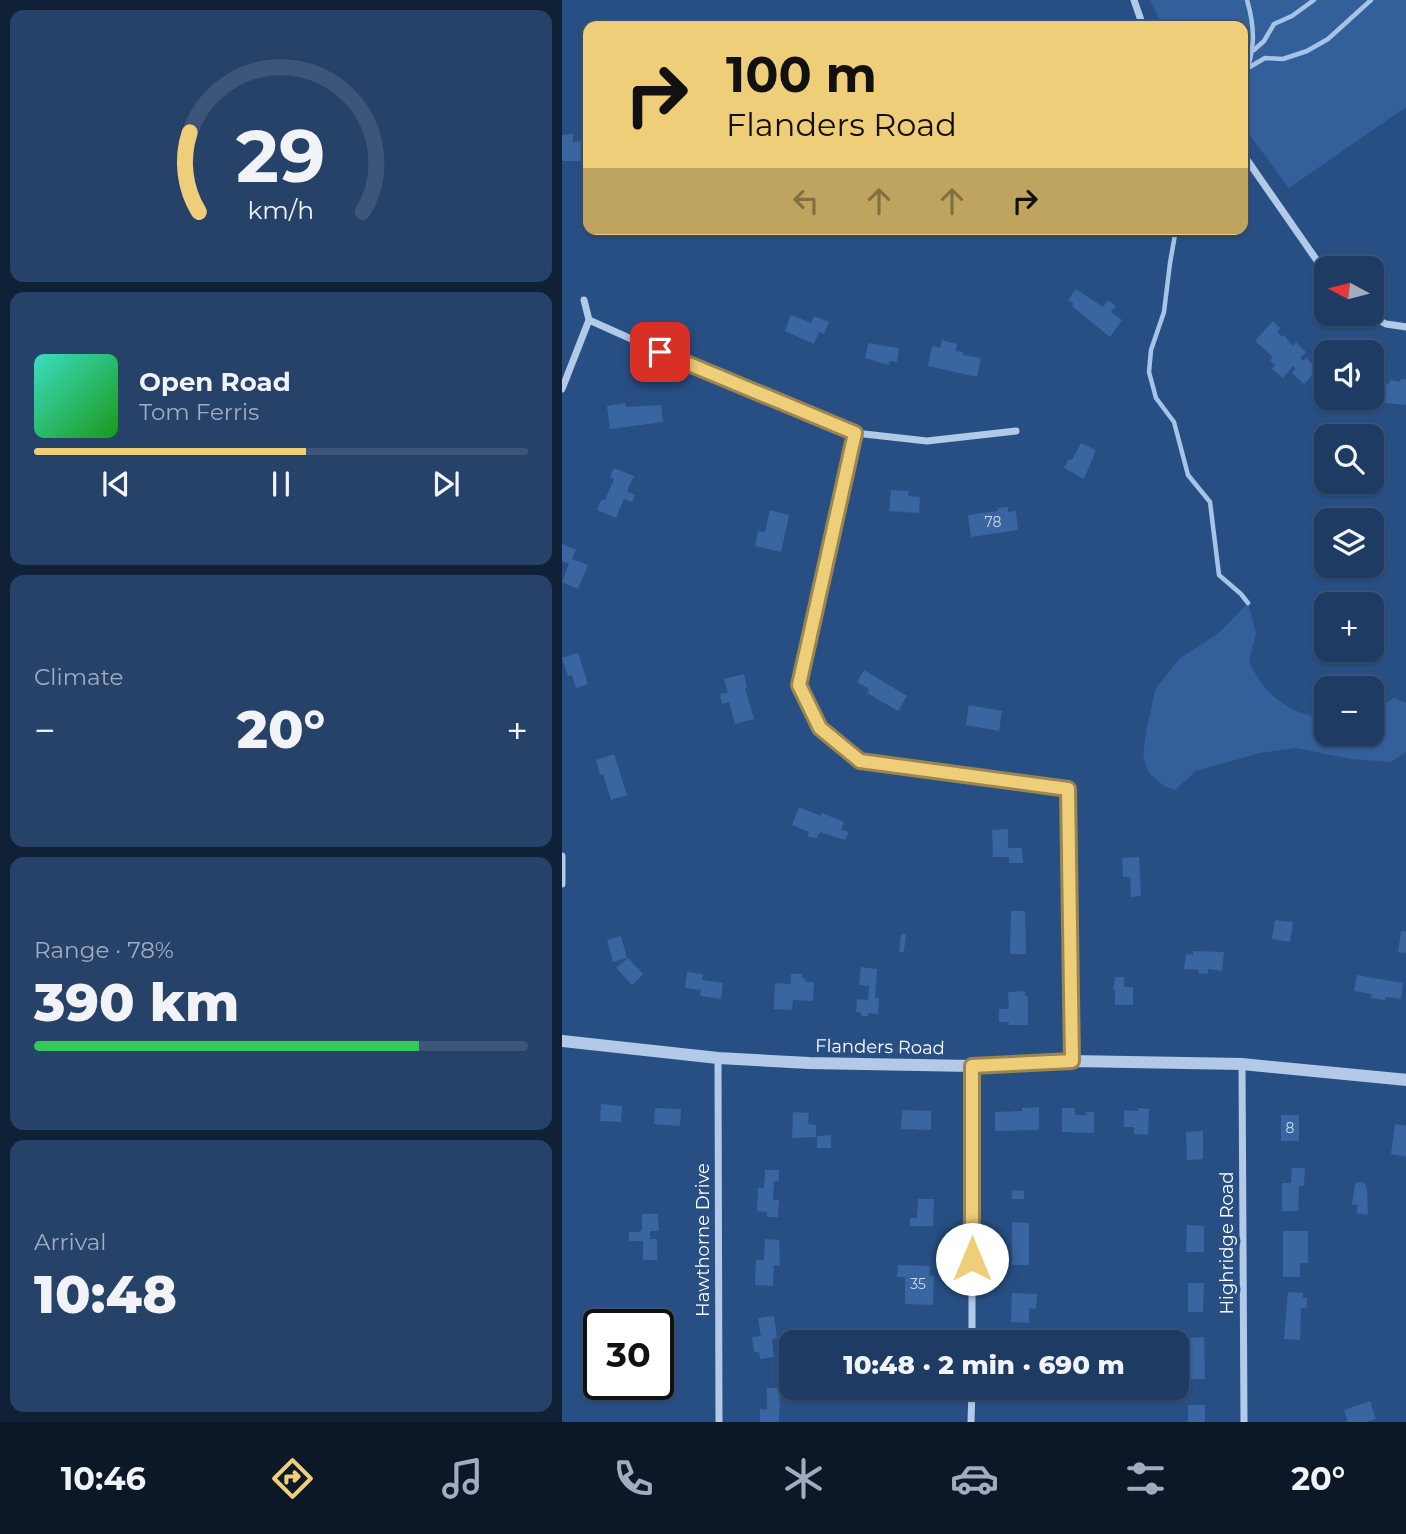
<!DOCTYPE html>
<meta charset="utf-8">
<style>
body{margin:0;font-family:Montserrat,sans-serif;background:#264269;color:#f1f3f6;height:100vh;display:flex;flex-direction:column;font-size:26px;white-space:nowrap}
*{box-sizing:border-box;margin:0}
p{font-size:23px;color:#a1adbe}
.icon{flex:none;width:38px;height:38px;fill:none;stroke:currentColor;stroke-width:2;stroke-linecap:round;stroke-linejoin:round}
.map{position:relative;flex:1;overflow:hidden}
.side{display:flex;flex-direction:column;gap:10px;padding:10px;background:#102036;width:562px}
.side>*{flex:none}
.top-card{position:absolute;left:21px;top:21px;width:665px;height:214px;border-radius:14px;box-shadow:0 2px 5px #0004,0 0 0 2px #3c5578;background:#efce79;color:#111;overflow:hidden}
.needle{width:46px;rotate:277deg}
.tools{position:absolute;left:752px;top:256px;display:grid;gap:14px}
.tools a{display:grid;place-items:center;width:70px;height:70px;border-radius:14px;background:#1e3b63;box-shadow:0 2px 5px #0004,0 0 0 2px #3c5578;font-size:35px}
.speed{position:absolute;left:21px;top:1309px;display:flex;gap:14px;font-size:35px;font-weight:700;text-align:center}
.speed>*{display:grid;place-content:center;width:91px;height:91px;border-radius:50%;background:#1e3b63;box-shadow:0 2px 5px #0004,0 0 0 2px #3c5578;line-height:1}
.speed .limit{border:4px solid #111;border-radius:10px;background:#fff;color:#111}
.pin{position:absolute;display:grid;place-items:center;width:60px;height:60px;color:#fff;margin:-30px;border-radius:14px;box-shadow:0 4px 10px #0006}
.me{position:absolute;width:77px;margin:-38px;rotate:0deg;stroke-linejoin:round;filter:drop-shadow(0 0 5px #0008)}
.turn{display:flex;align-items:center;gap:24px;height:147px;padding:0 28px;font-size:32px}
.turn .icon{width:91px;height:91px;stroke-width:2.5}
.turn b{display:block;font-size:49px;line-height:60px}
.lanes{display:flex;align-items:center;height:66px;padding:0 28px;background:#0003;justify-content:center;gap:35px;direction:ltr}
.lanes .off{opacity:.35}
.big{font-size:52px;font-weight:800;line-height:1.1}
.side .widget{flex:1;display:flex;flex-direction:column;justify-content:center;gap:10px;min-width:0;padding:0 24px;border-radius:14px;background:#264269}
.side .dial{align-items:center;gap:0}
.dial svg{height:182px;overflow:visible;fill:none;stroke:#3c5578;stroke-width:7;stroke-linecap:round;text-anchor:middle}
.dial text{fill:#f1f3f6;stroke:none}
.song{display:flex;align-items:center;gap:21px}
.cover{width:84px;height:84px;border-radius:10px;background:linear-gradient(135deg,hsl(170 70% 55%),hsl(120 70% 35%))}
.played{height:7px;border-radius:4px;background:linear-gradient(90deg,#efce79 55%,#3c5578 55%)}
.keys{display:flex;justify-content:space-around;direction:ltr}
.heat{display:flex;justify-content:space-between;align-items:center;font-size:38px;direction:ltr}
.charge{height:10px;border-radius:5px;background:linear-gradient(90deg,#34c759 78%,#3c5578 0)}
.trip{position:absolute;left:217px;top:1330px;width:410px;height:70px;border-radius:14px;background:#1e3b63;box-shadow:0 2px 5px #0004,0 0 0 2px #3c5578;font-weight:800;line-height:70px;text-align:center}
.tabs{display:flex;height:112px;justify-content:space-around;align-items:center;background:#0c1828;color:#a1adbe}
.tabs .icon{width:49px;height:49px}
.tabs .active{color:#efce79}
.tabs b{font-size:32px;color:#f1f3f6}
main{display:flex;flex:1;min-height:0}
.map>svg:first-child{display:block}
</style>
<main>
<section class="side">
<div class="widget dial"><svg viewBox="0 0 100 80">
<path d="M14 69A42 42 0 1 1 86 69"/>
<path d="M14 69A42 42 0 0 1 10 34" stroke="#efce79"/>
<text x="50" y="56" font-size="32" font-weight="700">29</text>
<text x="50" y="72" font-size="11">km/h</text>
</svg></div>
<div class="widget">
<div class="song"><i class="cover"></i><div><b>Open Road</b><p>Tom Ferris</p></div></div>
<div class="played"></div>
<div class="keys"><svg class="icon" aria-label="previous" viewBox="0 0 24 24"><path d="M18 5L8 12l10 7zM5 5v14"/></svg><svg class="icon" aria-label="pause" viewBox="0 0 24 24"><path d="M8 5v14M16 5v14"/></svg><svg class="icon" aria-label="next" viewBox="0 0 24 24"><path d="M6 5l10 7-10 7zM19 5v14"/></svg></div>
</div>
<div class="widget"><p>Climate</p>
<div class="heat"><a>−</a><b class="big">20°</b><a>+</a></div>
</div>
<div class="widget"><p>Range · 78%</p><b class="big">390 km</b><div class="charge"></div></div>
<div class="widget"><p>Arrival</p><b class="big">10:48</b></div>
</section>
<div class="map">
<svg width="845" height="1422" viewBox="0 0 845 1422">
<rect width="100%" height="100%" fill="#284f84"/>
<path fill="#33609b" d="M588 0H844V107L727 188 681 126V26H601Z
M686 603 694 633 687 662C704 696 726 714 765 719V733H810V712L832 698 844 703V752L829 762 789 759 734 748 698 753 634 771 613 790 602 786 587 773 581 756 584 731 594 688 618 658 657 633Z"/>
<g fill="none" stroke-linecap="round" stroke-linejoin="round">
<path stroke="#a7c4e7" stroke-width="4.5" d="M692 50 702 41 712 24 730 16 752 0
M686 68 703 58 721 59 745 51 766 39 809 0
M681 78C694 52 693 27 685 0
M614 229 608 263 602 312 589 350 587 372 594 398 612 422 626 475 648 502 657 575 679 594 686 603"/>
</g>
<path fill="#3965a0" d="M11 134V142L26 141V169H22V161H0V135Z
M514 289 541 307 546 300 554 306 549 312 560 320 548 337 510 306 512 304 506 300Z
M229 315 249 323 252 316 267 322 262 334 257 332 252 344 223 331Z
M711 321 718 328 715 332 720 337 722 335 731 346 734 342 744 352 738 358 741 361 744 358 756 369 742 384 730 373 734 369 731 366 721 378 710 369 713 365 708 360 711 357 693 341Z
M380 340 395 344 394 351 401 352V355L419 358 415 377 366 366 370 346 378 348Z
M306 343 337 348 335 362 327 361V365L303 358Z
M839 379 845 380V405L805 401 806 397H810V380L827 384 828 380 838 382Z
M63 403 64 407 99 405 101 422 48 429 45 406Z
M519 443 534 450 522 479 502 468 507 459 510 460Z
M52 468 72 476 65 491 73 495 70 502 62 499 54 518 35 510 40 499 43 500 52 479 48 477Z
M329 490 347 491 346 496 358 497 357 513 327 511Z
M446 507V512L454 511 456 530 409 537 406 515 436 511V508Z
M208 510 227 515 219 552 193 546 196 531 203 532Z
M0 544 14 550 10 559 26 565 16 589 0 582 7 564 0 561Z
M16 653 26 684 14 688 10 675 6 676 0 658Z
M302 670 345 696 336 711 305 693 307 689 295 682Z
M182 674 185 688H183L192 719 173 724 167 702 160 704 158 694 166 693 162 679Z
M407 705 440 711 437 731 404 725Z
M52 754 65 795 49 800 41 774 38 775 34 760Z
M237 807 259 816 260 813 282 822 279 830 287 832 283 840 258 832 255 838 245 837 247 832 230 825Z
M446 829V848H460L461 863H447V857H431L430 830Z
M577 857 579 896 569 897 568 877H561L560 858Z
M449 911H463L464 954H448Z
M713 920 731 922 728 942 710 939Z
M839 931H845V953L836 952Z
M339 934H344L342 952H337Z
M59 936 65 958 51 962 45 940Z
M631 951 662 952 660 971 646 969V974L636 973 637 970 622 969 624 954 631 955Z
M66 958 81 974 70 985 54 968Z
M299 967 315 969 313 998H317L316 1014 306 1013V1016H299V1013L294 1012 295 999 306 1000 307 986 297 985Z
M125 972 141 974 140 980 161 983 159 999 138 996 139 990 123 988Z
M229 974H240V978L244 979 243 982H252L251 1001 231 1000 230 1010 212 1009 213 983 229 984Z
M795 975 841 983 839 999 824 997 823 1000 809 998 810 994 792 991Z
M553 977H562V987H571V1005H553V990H551Z
M463 991V996H466V1025H446L447 1022H437V1009H447L446 992Z
M39 1104 60 1106 59 1122 38 1121Z
M477 1107V1130L433 1131V1112L460 1111V1108Z
M93 1108 119 1109 118 1126 92 1124Z
M500 1108H512L514 1115H524V1112H532V1133L500 1132Z
M576 1108 587 1109 586 1135 572 1134V1127H562V1110L576 1111Z
M340 1110 369 1111V1130L339 1129Z
M231 1112 247 1113 246 1124 254 1125V1137L230 1138Z
M719 1115H737V1141H719Z
M833 1124 845 1126V1157L829 1154Z
M641 1131V1159L625 1160 624 1132Z
M269 1135V1148H255V1136Z
M730 1168H743L742 1186H737L736 1211H720V1183H729Z
M203 1170H217V1181H212L211 1200H217L216 1217H205V1212L195 1211 196 1188H202Z
M797 1182 803 1183 805 1190 806 1215 794 1213 796 1205H790L793 1184Z
M450 1190 462 1191V1199H450Z
M356 1199H372L371 1226H348V1218H355Z
M80 1214H96L97 1231H88V1239H95V1260H81V1241H67V1232H78L80 1229Z
M450 1222 467 1223V1265H450Z
M625 1225 642 1226V1252H624Z
M721 1231H746V1263H738V1277H721Z
M203 1239 217 1240 218 1266 212 1265 211 1286 193 1285 194 1260H202Z
M336 1265 368 1266 367 1276H372L371 1305 343 1304V1277H335Z
M626 1283H642L641 1312H626Z
M726 1292 741 1293V1298H745V1308H739L738 1340 722 1339Z
M450 1293 475 1294 474 1309 467 1308V1323L449 1322Z
M84 1310H97V1325H84Z
M212 1316 215 1338 210 1339 212 1357 198 1359 197 1352H192L190 1337 199 1336 196 1318Z
M96 1333H102L103 1356H96Z
M642 1337 643 1379H626V1363H619V1344H625V1338Z
M205 1388H218L217 1422H198V1409L205 1410Z
M808 1401 814 1419 804 1422H786L782 1410Z
M626 1405H643V1422H626Z"/>
<g fill="none" stroke-linecap="round" stroke-linejoin="round">
<path stroke="#b2c9e7" stroke-width="7" d="M572 0 581 26
M681 154 765 275
M803 313 824 324 845 327
M27 320 145 373 293 433 365 441 454 431
M0 389 27 320 22 300
M293 433 237 685 259 728 298 761 506 789 510 1061
M0 856V884
M156 1058 157 1422
M680 1064 682 1422
M410 1342V1066
M409 1422 410 1388"/>
<path stroke="#b2c9e7" stroke-width="12" d="M0 1041 156 1058 247 1063 410 1066 510 1061 680 1064 845 1080"/>
</g>
<g fill="none" stroke-linecap="round" stroke-linejoin="round">
<g stroke="#9b864f" stroke-width="18">
<path id="route" d="M98 352 293 433 237 685 258 728 298 761 506 789 510 1061 410 1066V1259"/>
</g>
<use href="#route" stroke="#efce79" stroke-width="12"/>
</g>
<g text-anchor="middle" stroke-width="7" stroke-linejoin="round" paint-order="stroke">
<g font-size="14" fill="#ced8e7">
<text x="431" y="527">78</text>
<text x="728" y="1133">8</text>
<text x="356" y="1289">35</text>
</g>
<g font-size="18" fill="#fff" stroke="#284f84">
<text transform="translate(318 1047) rotate(1)" y="6">Flanders Road</text>
<text transform="translate(141 1240) rotate(-90)" y="6">Hawthorne Drive</text>
<text transform="translate(665 1243) rotate(-90)" y="6">Highridge Road</text>
</g>
</g>
</svg>
<div class="tools">
<a><svg class="needle" viewBox="-14 -14 28 28"><path d="M0-13l5 13h-10z" fill="#e53935"/><path d="M0 13l5-13h-10z" fill="#a1adbe"/></svg></a>
<a><svg class="icon" aria-label="sound" viewBox="0 0 24 24"><path d="M4 9h4l5-4v14l-5-4H4zM17 9q2 3 0 6"/></svg></a>
<a><svg class="icon" aria-label="search" viewBox="0 0 24 24"><circle cx="10" cy="10" r="6"/><path d="M15 15l6 6"/></svg></a>
<a><svg class="icon" aria-label="layers" viewBox="0 0 24 24"><path d="M12 4l9 5-9 5-9-5zM3 14l9 5 9-5"/></svg></a>
<a>+</a>
<a>−</a>
</div>
<div class="speed"><div class="limit">30</div></div>
<div class="pin" style="left:98px;top:352px;background:#d93025"><svg class="icon" aria-label="arrive" viewBox="0 0 24 24"><path d="M6 21V4h12l-3 4 3 4H6"/></svg></div>
<svg class="me" style="left:410px;top:1259px" viewBox="-20 -20 40 40"><circle r="19" fill="#fff"/><path d="M0-13L10 11 0 6-10 11z" fill="#efce79"/></svg>
<div class="trip">10:48 · 2 min · 690 m</div>
<div class="top-card">
<div class="turn"><svg class="icon" aria-label="right" viewBox="0 0 24 24"><path d="M7 20v-9h11M14 6l5 5-5 5"/></svg><div><b>100 m</b>Flanders Road</div></div>
<div class="lanes"><svg class="icon off" aria-label="left" viewBox="0 0 24 24"><path d="M17 20v-9H6M10 6l-5 5 5 5"/></svg><svg class="icon off" aria-label="ahead" viewBox="0 0 24 24"><path d="M12 20V5M6 11l6-6 6 6"/></svg><svg class="icon off" aria-label="ahead" viewBox="0 0 24 24"><path d="M12 20V5M6 11l6-6 6 6"/></svg><svg class="icon" aria-label="right" viewBox="0 0 24 24"><path d="M7 20v-9h11M14 6l5 5-5 5"/></svg></div>
</div>
</div>
</main>
<nav class="tabs">
<b>10:46</b>
<svg class="icon active" aria-label="directions" viewBox="0 0 24 24"><path d="M12 3l9 9-9 9-9-9zM9 14v-3h6M13 9l2 2-2 2"/></svg>
<svg class="icon" aria-label="music" viewBox="0 0 24 24"><path d="M9 18V5l10-2v13"/><circle cx="6" cy="18" r="3"/><circle cx="16" cy="16" r="3"/></svg>
<svg class="icon" aria-label="phone" viewBox="0 0 24 24"><path d="M5 4h4l2 5-3 2q2 4 5 5l2-3 5 2v4C11 20 4 13 5 4z"/></svg>
<svg class="icon" aria-label="climate" viewBox="0 0 24 24"><path d="M12 3v18M4 7l16 10M4 17L20 7"/></svg>
<svg class="icon" aria-label="car" viewBox="0 0 24 24"><path d="M5 17H2v-5l4-1 3-4h7l3 4 3 1v5h-3M9 17h6M6 11h13"/><circle cx="7" cy="17" r="2"/><circle cx="17" cy="17" r="2"/></svg>
<svg class="icon" aria-label="filters" viewBox="0 0 24 24"><path d="M4 7h16M4 17h16"/><circle cx="9" cy="7" r="2"/><circle cx="15" cy="17" r="2"/></svg>
<b>20°</b>
</nav>
